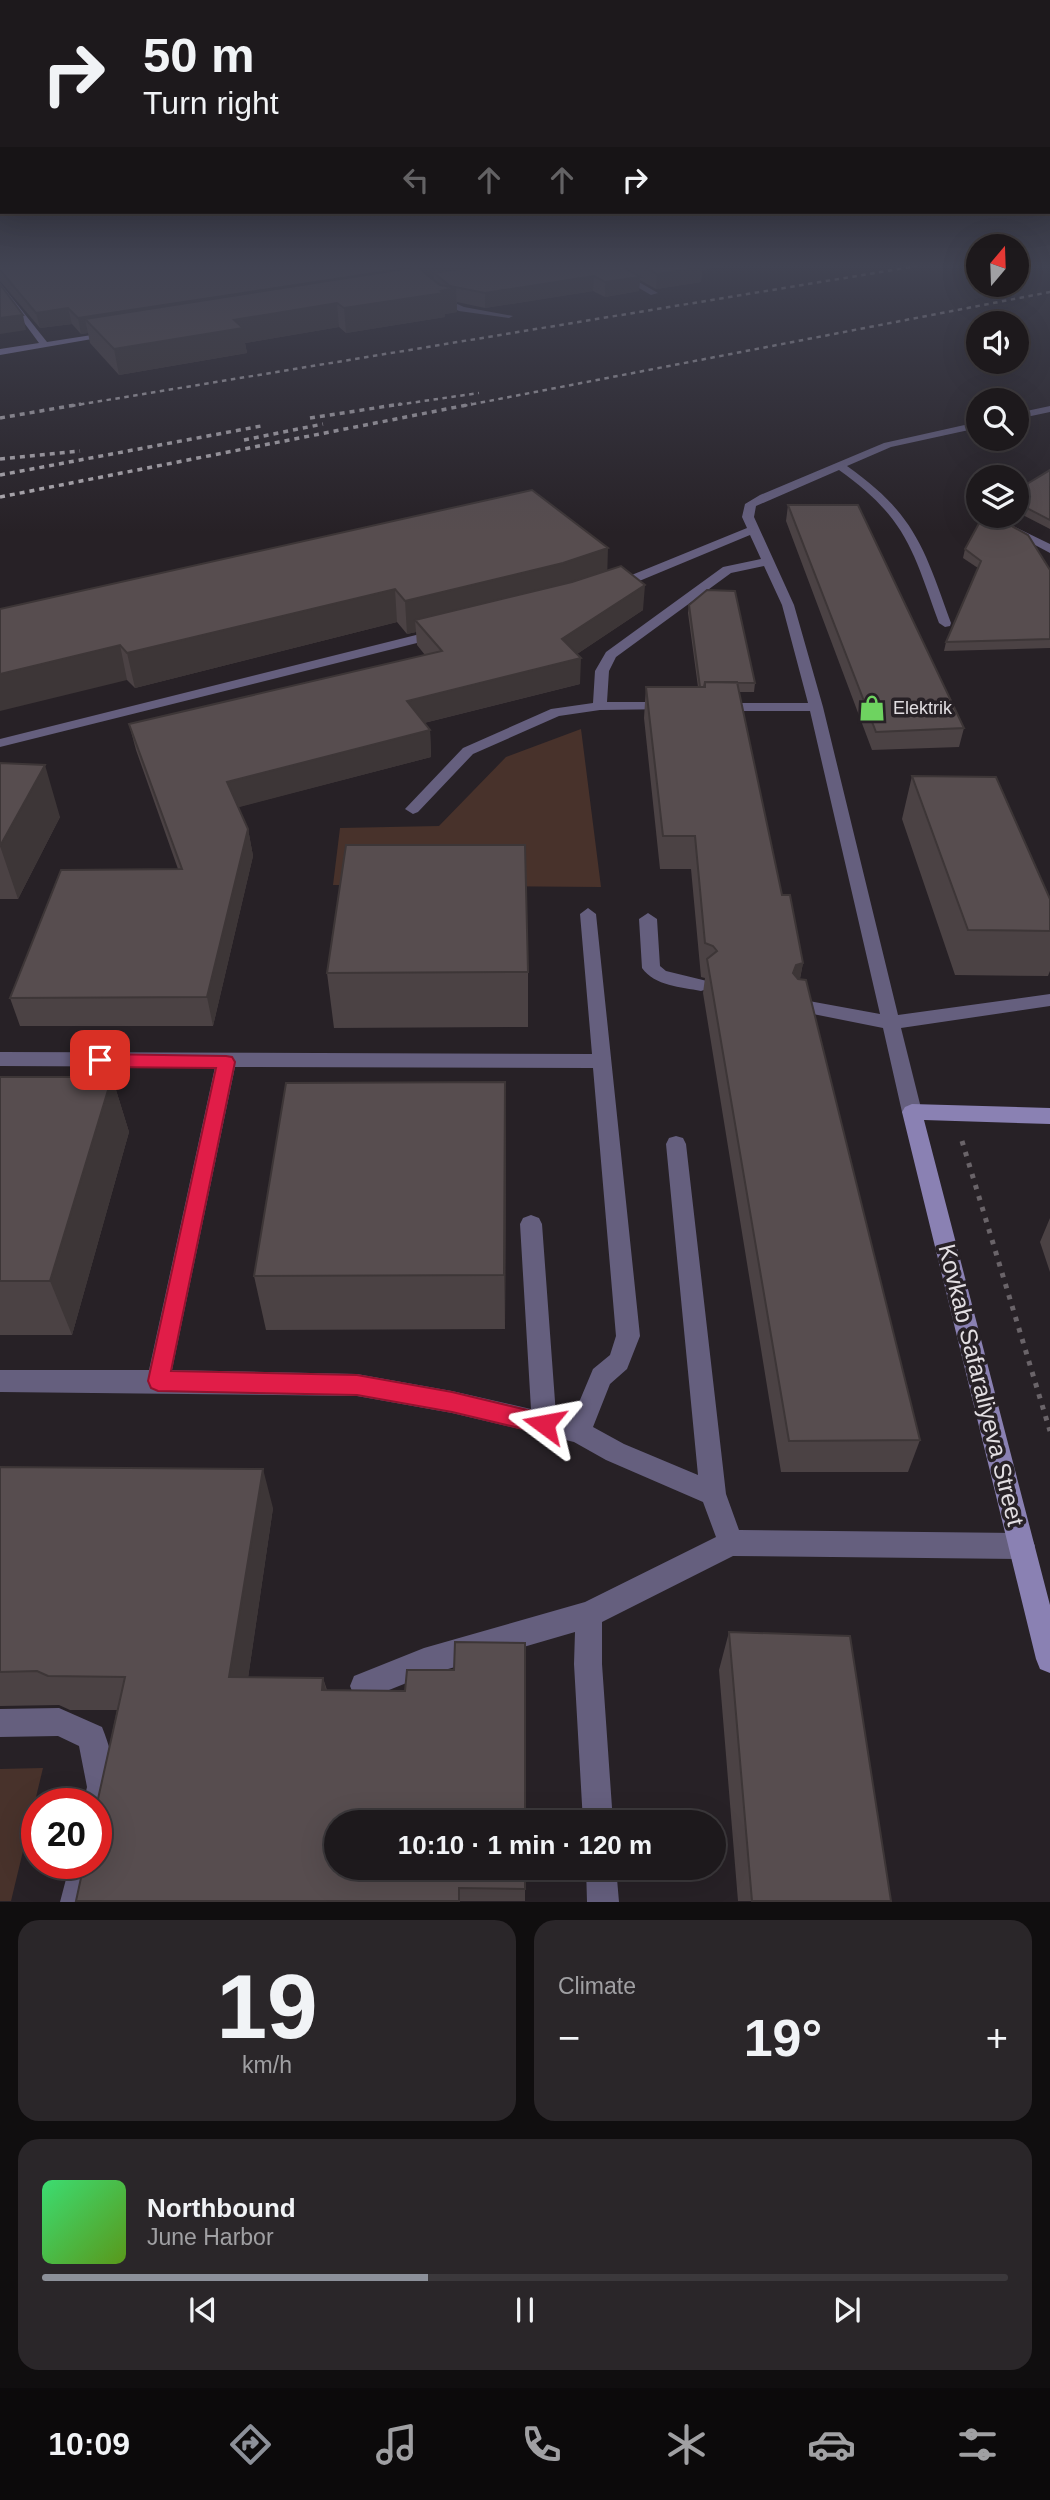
<!DOCTYPE html>
<meta charset="utf-8">
<style>
body{margin:0;font-family:Arial,sans-serif;background:#2a2629;color:#f1f3f6;height:100vh;display:flex;flex-direction:column;font-size:26px;white-space:nowrap}
*{box-sizing:border-box;margin:0}
p{font-size:23px;color:#a0a0a3}
.icon{flex:none;width:38px;height:38px;fill:none;stroke:currentColor;stroke-width:2;stroke-linecap:round;stroke-linejoin:round}
.map{position:relative;height:1902px;overflow:hidden}
.sheet{display:flex;flex-direction:column;gap:18px;padding:18px;background:#100e0f;flex:1}
.sheet>*{flex:none}
.banner{position:absolute;left:0px;top:0px;width:1050px;height:214px;box-shadow:0 7px 28px #0002,0 0 0 2px #3b383b;background:#1d191c;color:#f1f3f6;overflow:hidden}
.needle{width:46px;rotate:19deg}
.tools{position:absolute;left:966px;top:234px;display:grid;gap:14px}
.tools a{display:grid;place-items:center;width:63px;height:63px;border-radius:50%;background:#1d191c;box-shadow:0 7px 28px #0002,0 0 0 2px #3b383b;font-size:35px}
.speed{position:absolute;left:21px;top:1788px;display:flex;gap:14px;font-size:35px;font-weight:700;text-align:center}
.speed>*{display:grid;place-content:center;width:91px;height:91px;border-radius:50%;background:#1d191c;box-shadow:0 7px 28px #0002,0 0 0 2px #3b383b;line-height:1}
.speed .limit{border:10px solid #d22;background:#fff;color:#111}
.pin{position:absolute;display:grid;place-items:center;width:60px;height:60px;color:#fff;margin:-30px;border-radius:14px;box-shadow:0 4px 10px #0006}
.me{position:absolute;width:77px;margin:-38px;rotate:283deg;stroke-linejoin:round;filter:drop-shadow(0 0 5px #0008)}
.turn{display:flex;align-items:center;gap:24px;height:147px;padding:0 28px;font-size:32px}
.turn .icon{width:91px;height:91px;stroke-width:2.5}
.turn b{display:block;font-size:49px;line-height:60px}
.lanes{display:flex;align-items:center;height:66px;padding:0 28px;background:#0003;justify-content:center;gap:35px;direction:ltr}
.lanes .off{opacity:.35}
.big{font-size:52px;font-weight:600;line-height:1.1}
.sheet .tile{flex:1;display:flex;flex-direction:column;justify-content:center;gap:10px;min-width:0;padding:0 24px;border-radius:21px;background:#2a2629}
.sheet .dial{align-items:center;gap:0}
.dial b{font-size:91px;line-height:1}
.song{display:flex;align-items:center;gap:21px}
.cover{width:84px;height:84px;border-radius:10px;background:linear-gradient(135deg,hsl(140 70% 55%),hsl(90 70% 35%))}
.played{height:7px;border-radius:4px;background:linear-gradient(90deg,#8c9099 40%,#3b383b 40%)}
.keys{display:flex;justify-content:space-around;direction:ltr}
.heat{display:flex;justify-content:space-between;align-items:center;font-size:38px;direction:ltr}
.sheet .tiles{flex:1;display:grid;gap:18px;grid-template-columns:1fr 1fr}
.tile:last-child{grid-column:span 2}
.trip{position:absolute;left:324px;top:1810px;width:402px;height:70px;border-radius:35px;background:#1d191c;box-shadow:0 7px 28px #0002,0 0 0 2px #3b383b;font-weight:600;line-height:70px;text-align:center}
.tabs{display:flex;height:112px;justify-content:space-around;align-items:center;background:#0c0a0b;color:#a0a0a3}
.tabs .icon{width:49px;height:49px}
.tabs .active{color:#8c9099}
.tabs b{font-size:32px;color:#f1f3f6}
.map>svg:first-child{display:block}
</style>
<div class="map">
<svg width="1050" height="1902" viewBox="0 0 1050 1902">
<rect width="100%" height="100%" fill="#272126"/>
<path fill="#48322b" d="M581 729 601 887 333 885 340 828 439 826 506 757Z
M43 1768 11 1901H0V1769Z"/>
<g fill="none" stroke-linecap="round" stroke-linejoin="round">
<path stroke="#6a6469" stroke-width="5" stroke-dasharray="4.5 7" stroke-linecap="butt" d="M962 1141 1050 1431"/>
<path fill="#655f7e" fill-rule="evenodd" d="M601 266H611L658 293 651 295Z
M437 295 464 307 513 316 509 318 459 311 434 299Z
M1050 406V412L1017 419V413Z
M978 422V428L891 447 847 466C915 514 924 548 951 623L950 626 945 627 939 623C912 548 906 518 839 470L756 506 754 517 794 605 823 707 898 1015 1050 994V1006L901 1028 922 1112 919 1117 912 1120 905 1117 902 1112 883 1028 798 1011 792 1010 789 1005 792 1000 798 999 880 1014 810 711H721L714 707 721 703H808L782 605 764 566 731 573 616 657 609 671 607 702H669L676 706 674 709 600 710 559 716 473 754 418 812 413 814 405 809 463 748 551 709 593 703 595 671 606 652 723 567 761 559 750 535 620 589H612V583L747 528 742 517 745 504 760 495 884 443Z
M1011 525 1050 544V553L1007 530V526Z
M440 629 446 633 445 636 0 747V739Z
M588 908 596 914 640 1336 627 1369 610 1384 593 1427 624 1444 698 1475 666 1144 669 1138 676 1136 683 1138 686 1144 726 1494 739 1530 1022 1533 1031 1537 1035 1546 1031 1555 1022 1559 733 1556 602 1622V1664L613 1822H583L574 1664 575 1632 424 1676 364 1700 354 1696 350 1686 354 1676 424 1648 585 1602 716 1537 703 1502 606 1460 574 1442 452 1413 357 1396 0 1392V1370H149L215 1067 0 1066V1052L592 1054 580 914ZM235 1067 593 1068 616 1336 610 1355 593 1369 572 1419 556 1415 542 1224 539 1218 531 1215 523 1218 520 1224 531 1409 452 1391 357 1374 172 1370Z
M648 913 657 919 660 966 666 971 707 981 710 985 707 989 701 991C681 987 655 986 642 968L639 919Z
M59 1708 102 1727C115 1759 120 1789 107 1822L96 1826V1804H83L87 1787 79 1746 58 1736 0 1737V1709Z
M96 1854 100 1864 92 1902H60L70 1864H96Z
M586 1867H616L619 1902H587Z"/>
<path fill="#8a81b3" fill-rule="evenodd" d="M0 283 47 342 111 332 115 335 0 355V349L39 343 0 290Z
M912 1104 1050 1108V1124L924 1120 1050 1605V1673L1040 1669 1036 1659 902 1112 905 1107Z"/>
<path stroke="#b6b1b6" stroke-width="2.5" stroke-dasharray="4.5 4.5" stroke-linecap="butt" d="M71 406 917 266
M389 406 479 393
M463 406 1050 292"/>
<path stroke="#b6b1b6" stroke-width="3.5" stroke-dasharray="5 5" stroke-linecap="butt" d="M0 418 81 404
M310 418 401 404
M244 440 323 424
M0 459 80 451
M0 475 261 426
M0 497 472 404"/>
</g>
<path fill="#4b4244" d="M0 266H723L702 270 701 282 656 289 640 280 639 291 605 297 593 291 485 308 457 302V312L445 314V317L346 333 339 327 245 343 247 353 119 375 90 343 88 333 81 334 72 324 40 328 0 281Z
M1050 470V529L1017 512V490Z
M788 505 964 728 959 747 872 750 786 521Z
M983 516H1016L1014 524H1008L1050 570V648L944 651 946 642 978 568 963 558 965 549Z
M607 571 643 610 577 654 580 684 424 723 430 730 431 757 238 807 248 829 253 856 213 1026H20L10 998 178 869 136 750 129 724 425 655 417 645 416 632 407 634 397 622 135 688 127 680 0 609Z
M689 605 755 683 754 692H739L782 895 803 963 800 979 920 1440 908 1472H781L703 993 705 978 701 977 691 869H660L644 718 646 687H698L688 613Z
M0 763 60 817 18 899H0Z
M912 776 1050 899V971L1048 976 955 975 902 819Z
M528 972V1027L334 1028 327 973Z
M0 1077H112L129 1132 72 1335H0Z
M506 1136 505 1329 266 1330 254 1276Z
M1050 1218V1272L1040 1242Z
M0 1467 273 1508 248 1678H323L327 1690 525 1867V1901H76L117 1710H70L59 1705 0 1706Z
M729 1632 891 1901H738L719 1670Z"/>
<path fill="#3d3637" d="M421 266H515L434 273V279L97 331 85 319 88 333 81 334 78 318Z
M682 266H723L702 270 701 282 656 289 657 274Z
M594 276 593 291 485 308V293Z
M640 277 639 291 605 297V282Z
M456 288 457 312 445 314V317L346 333 344 308Z
M337 303 339 327 245 343 247 353 119 375 114 349 234 320Z
M68 308 72 324 40 328 36 313Z
M23 315 26 330 0 334V318Z
M608 548 607 581 415 620 416 632 407 634 405 601Z
M645 585 643 610 565 662 581 658 580 684 408 727 407 701 562 639Z
M395 589 397 622 135 688 127 653Z
M120 645 127 680 0 711V674Z
M430 730 431 757 232 809 227 782Z
M45 765 60 817 18 899 0 846Z
M248 829 253 856 213 1026 207 997Z
M803 963 796 997 793 973 796 965Z
M112 1077 129 1132 72 1335 50 1281Z
M505 1082 506 1136 505 1329 504 1275Z
M263 1469 273 1508 243 1712 229 1677Z
M323 1678 332 1712 322 1690Z"/>
<path fill="#574d4f" stroke="#3d3637" stroke-width="2" d="M0 266H421L78 318 68 308 36 313 0 270Z
M478 266H622L640 277 605 282 594 276 485 293 450 286 434 273Z
M643 266H700L702 267 657 274Z
M417 267 440 285 456 288 441 291 444 293 344 308 337 303 234 320 243 328 114 349 85 319Z
M0 284 23 315 0 318Z
M1050 470V520L1017 503V490Z
M532 490 608 548 563 563 405 601 395 589 127 653 120 645 0 674V609Z
M788 505H858L964 728 876 732Z
M983 516H1007L1008 524 1028 535 1050 570V639L946 642 981 561 965 549Z
M621 566 645 585 562 639 581 658 407 701 430 730 227 782 248 829 207 997 10 998 61 870 182 869 129 724 442 651 415 620 572 582Z
M707 590 735 591 755 683 705 682 704 687H700L689 605Z
M705 682H737L782 895H790L803 963 796 965 793 973 798 979 806 980 920 1440 789 1441 707 959 717 951 713 946 705 943 695 836H663L646 687H705Z
M0 763 45 765 0 846Z
M912 776 996 777 1050 899V931L968 930Z
M346 845H525L528 972 327 973Z
M0 1077H112L50 1281H0Z
M505 1082 504 1275 254 1276 286 1083Z
M0 1467 263 1469 229 1677 323 1678 322 1690 405 1691 407 1670H454L455 1642 525 1643V1822H336V1867H525V1889L459 1888V1901H76L84 1864H96V1808L125 1677 48 1676 37 1671 0 1672Z
M729 1632 850 1636 891 1901H752Z"/>
<linearGradient id="sky" x2="0" y2="1"><stop stop-color="#151215"/><stop offset="0.5" stop-color="#414352"/><stop offset="1" stop-color="#414352" stop-opacity="0"/></linearGradient>
<rect width="1050" height="532" fill="url(#sky)"/>
<path fill="#e11d48" stroke="#92132f" stroke-width="2" d="M100 1054 226 1056 232 1057 235 1062 171 1371 357 1375 452 1392 544 1414 552 1417 555 1424 552 1431 544 1434 452 1412 357 1395 158 1391 151 1388 148 1381 216 1068 100 1067 94 1065 92 1060 94 1056Z"/>
<defs>
<g id="shop-bare" transform="scale(2.1)"><path d="M-5-2.5h2.3a2.7 3.5 0 0 1 5.4 0H5L5.5 6h-11ZM-1.5-2.5h3a1.5 2.3 0 0 0-3 0Z" fill="#6ed360" stroke="#272126" stroke-width="2.5" paint-order="stroke"/></g>
</defs>
<g fill-rule="evenodd">
<use href="#shop-bare" x="872" y="708"/>
</g>
<g text-anchor="middle" stroke-width="7" stroke-linejoin="round" paint-order="stroke">
<g font-size="18" fill="#e2dee2" stroke="#272126" text-anchor="start">
<text x="893" y="714">Elektrik</text>
</g>
<g font-size="24" fill="#e2dee2" stroke="#272126">
<text transform="translate(981 1385) rotate(76)" y="8">Kovkab Safaraliyeva Street</text>
</g>
</g>
</svg>
<div class="tools">
<a><svg class="needle" viewBox="-14 -14 28 28"><path d="M0-13l5 13h-10z" fill="#e53935"/><path d="M0 13l5-13h-10z" fill="#a0a0a3"/></svg></a>
<a><svg class="icon" aria-label="sound" viewBox="0 0 24 24"><path d="M4 9h4l5-4v14l-5-4H4zM17 9q2 3 0 6"/></svg></a>
<a><svg class="icon" aria-label="search" viewBox="0 0 24 24"><circle cx="10" cy="10" r="6"/><path d="M15 15l6 6"/></svg></a>
<a><svg class="icon" aria-label="layers" viewBox="0 0 24 24"><path d="M12 4l9 5-9 5-9-5zM3 14l9 5 9-5"/></svg></a>
</div>
<div class="speed"><div class="limit">20</div></div>
<div class="pin" style="left:100px;top:1060px;background:#d93025"><svg class="icon" aria-label="arrive" viewBox="0 0 24 24"><path d="M6 21V4h12l-3 4 3 4H6"/></svg></div>
<svg class="me" style="left:544px;top:1424px" viewBox="-20 -20 40 40"><path d="M0-17L14 15 0 8-14 15z" fill="#e11d48" stroke="#fff" stroke-width="4"/></svg>
<div class="trip">10:10 · 1 min · 120 m</div>
<div class="banner">
<div class="turn"><svg class="icon" aria-label="right" viewBox="0 0 24 24"><path d="M7 20v-9h11M14 6l5 5-5 5"/></svg><div><b>50 m</b>Turn right</div></div>
<div class="lanes"><svg class="icon off" aria-label="left" viewBox="0 0 24 24"><path d="M17 20v-9H6M10 6l-5 5 5 5"/></svg><svg class="icon off" aria-label="ahead" viewBox="0 0 24 24"><path d="M12 20V5M6 11l6-6 6 6"/></svg><svg class="icon off" aria-label="ahead" viewBox="0 0 24 24"><path d="M12 20V5M6 11l6-6 6 6"/></svg><svg class="icon" aria-label="right" viewBox="0 0 24 24"><path d="M7 20v-9h11M14 6l5 5-5 5"/></svg></div>
</div>
</div>
<section class="sheet">
<div class="tiles">
<div class="tile dial"><b>19</b><p>km/h</p></div>
<div class="tile"><p>Climate</p>
<div class="heat"><a>−</a><b class="big">19°</b><a>+</a></div>
</div>
<div class="tile">
<div class="song"><i class="cover"></i><div><b>Northbound</b><p>June Harbor</p></div></div>
<div class="played"></div>
<div class="keys"><svg class="icon" aria-label="previous" viewBox="0 0 24 24"><path d="M18 5L8 12l10 7zM5 5v14"/></svg><svg class="icon" aria-label="pause" viewBox="0 0 24 24"><path d="M8 5v14M16 5v14"/></svg><svg class="icon" aria-label="next" viewBox="0 0 24 24"><path d="M6 5l10 7-10 7zM19 5v14"/></svg></div>
</div>
</div>
</section>
<nav class="tabs">
<b>10:09</b>
<svg class="icon active" aria-label="directions" viewBox="0 0 24 24"><path d="M12 3l9 9-9 9-9-9zM9 14v-3h6M13 9l2 2-2 2"/></svg>
<svg class="icon" aria-label="music" viewBox="0 0 24 24"><path d="M9 18V5l10-2v13"/><circle cx="6" cy="18" r="3"/><circle cx="16" cy="16" r="3"/></svg>
<svg class="icon" aria-label="phone" viewBox="0 0 24 24"><path d="M5 4h4l2 5-3 2q2 4 5 5l2-3 5 2v4C11 20 4 13 5 4z"/></svg>
<svg class="icon" aria-label="climate" viewBox="0 0 24 24"><path d="M12 3v18M4 7l16 10M4 17L20 7"/></svg>
<svg class="icon" aria-label="car" viewBox="0 0 24 24"><path d="M5 17H2v-5l4-1 3-4h7l3 4 3 1v5h-3M9 17h6M6 11h13"/><circle cx="7" cy="17" r="2"/><circle cx="17" cy="17" r="2"/></svg>
<svg class="icon" aria-label="filters" viewBox="0 0 24 24"><path d="M4 7h16M4 17h16"/><circle cx="9" cy="7" r="2"/><circle cx="15" cy="17" r="2"/></svg>
</nav>
